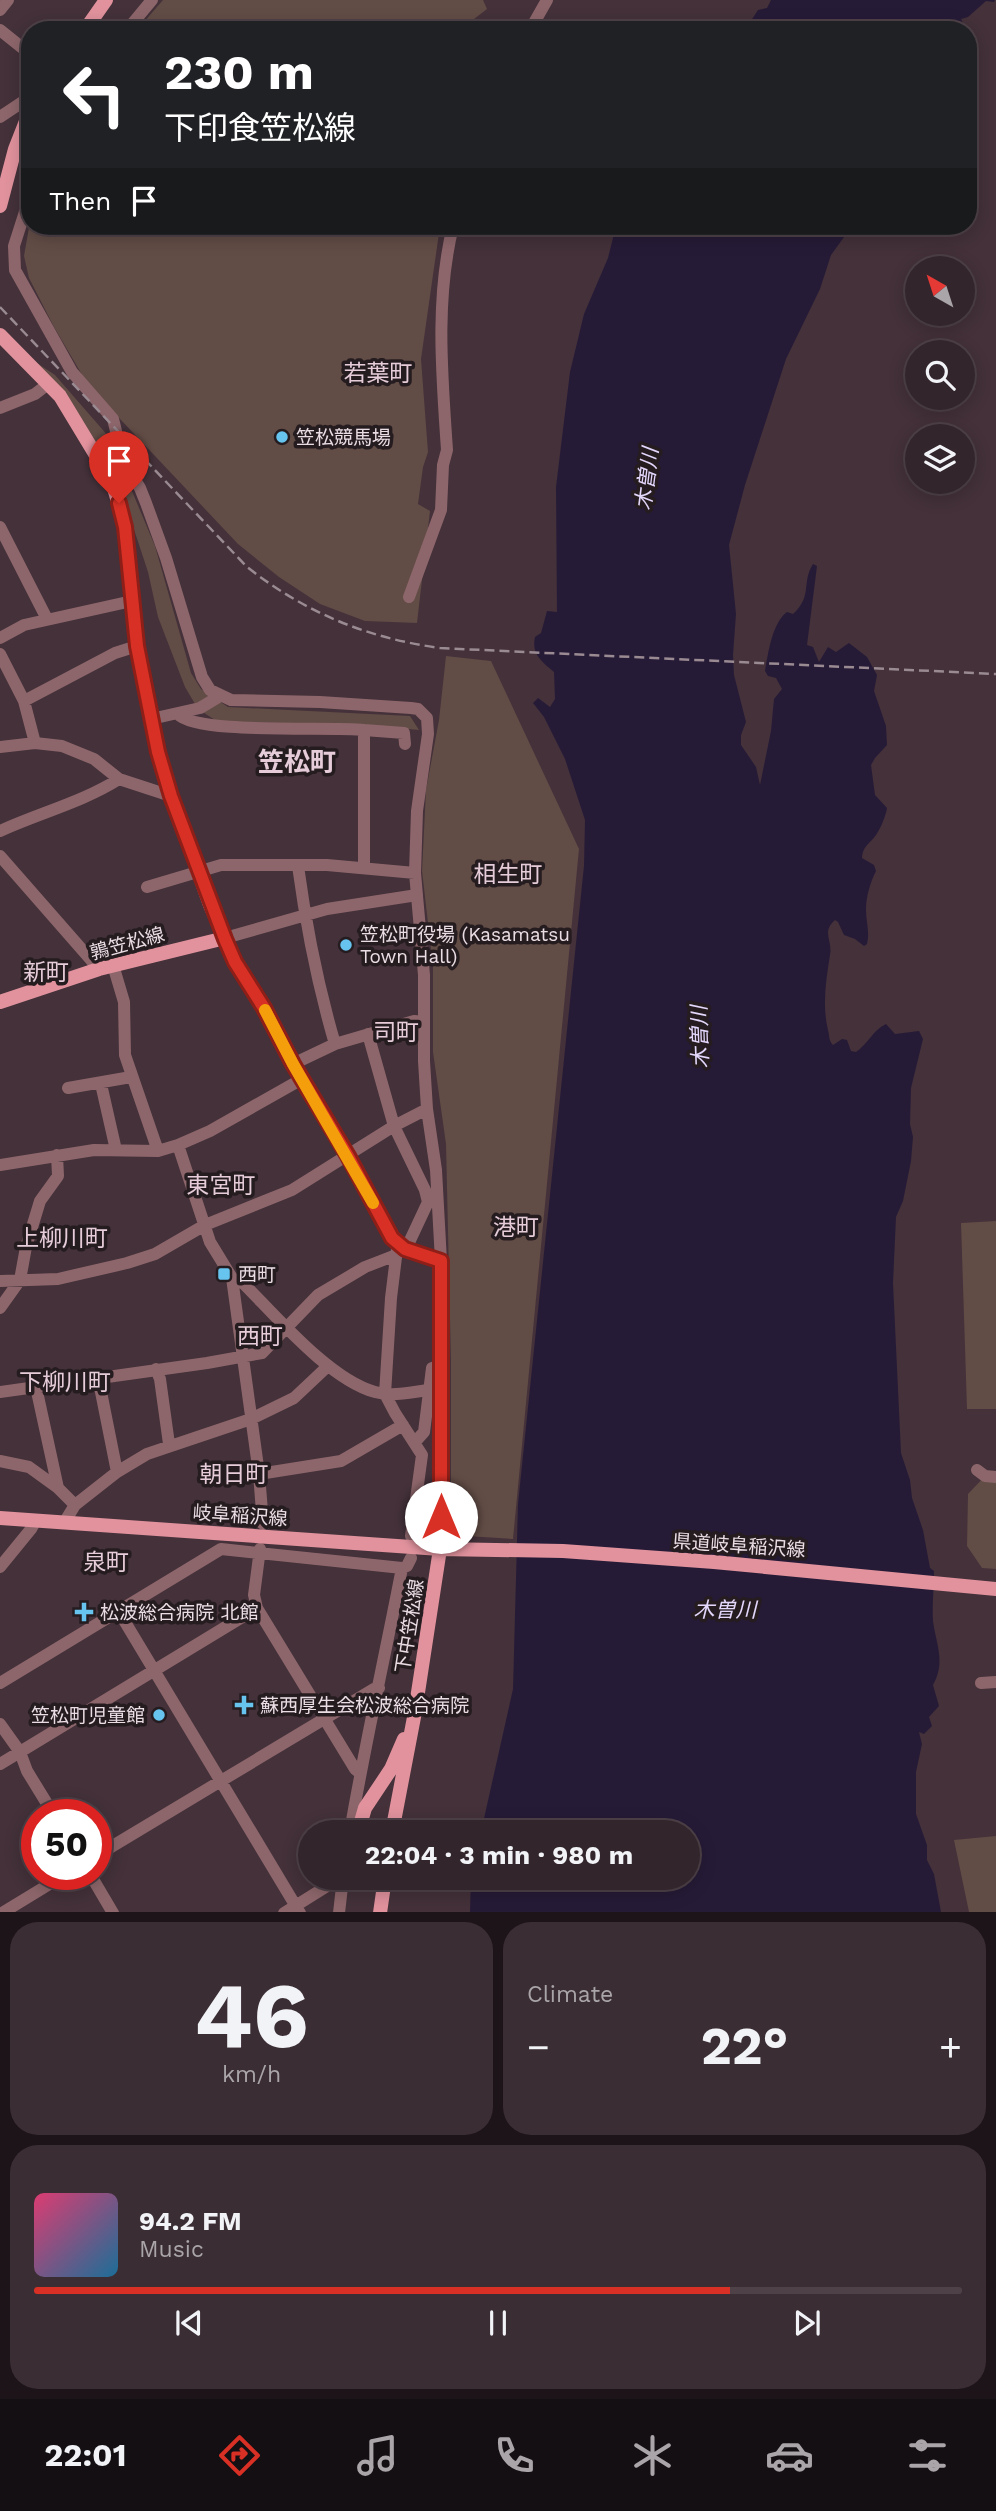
<!DOCTYPE html>
<meta charset="utf-8">
<style>
body{margin:0;font-family:"Work Sans","Noto Sans JP",sans-serif;background:#3b2d34;color:#f1f3f6;height:100vh;display:flex;flex-direction:column;font-size:26px;white-space:nowrap}
*{box-sizing:border-box;margin:0}
p{font-size:23px;color:#a9a5a9}
.icon{flex:none;width:38px;height:38px;fill:none;stroke:currentColor;stroke-width:2;stroke-linecap:round;stroke-linejoin:round}
.map{position:relative;height:1912px;overflow:hidden}
.details{display:flex;flex-direction:column;gap:10px;padding:10px;background:#1c1418;flex:1}
.details>*{flex:none}
.banner{position:absolute;left:21px;top:21px;width:956px;height:214px;border-radius:28px;box-shadow:0 4px 18px #0003,0 0 0 2px #4e4248;background:#202124;color:#fff;overflow:hidden}
.needle{width:46px;rotate:321deg}
.buttons{position:absolute;left:905px;top:256px;display:grid;gap:14px}
.buttons a{display:grid;place-items:center;width:70px;height:70px;border-radius:50%;background:#33252c;box-shadow:0 4px 18px #0003,0 0 0 2px #4e4248;font-size:35px}
.speed{position:absolute;left:21px;top:1799px;display:flex;gap:14px;font-size:35px;font-weight:700;text-align:center}
.speed>*{display:grid;place-content:center;width:91px;height:91px;border-radius:50%;background:#33252c;box-shadow:0 4px 18px #0003,0 0 0 2px #4e4248;line-height:1}
.speed .limit{border:10px solid #d22;background:#fff;color:#111}
.pin{position:absolute;display:grid;place-items:center;width:60px;height:60px;color:#fff;margin:-72px -30px;border-radius:50% 50% 50% 0;rotate:-45deg;box-shadow:0 0 7px #0007}
.pin .icon{rotate:45deg}
.me{position:absolute;width:77px;margin:-38px;rotate:0deg;stroke-linejoin:round;filter:drop-shadow(0 0 5px #0008)}
.turn{display:flex;align-items:center;gap:24px;height:147px;padding:0 28px;font-size:32px}
.turn .icon{width:91px;height:91px;stroke-width:2.5}
.turn b{display:block;font-size:49px;line-height:60px}
.then{display:flex;align-items:center;height:66px;padding:0 28px;background:#0003;gap:14px;font-size:26px}
.big{font-size:52px;font-weight:700;line-height:1.1}
.details .tile{flex:1;display:flex;flex-direction:column;justify-content:center;gap:10px;min-width:0;padding:0 24px;border-radius:28px;background:#3b2d34}
.details .dial{align-items:center;gap:0}
.dial b{font-size:91px;line-height:1}
.song{display:flex;align-items:center;gap:21px}
.cover{width:84px;height:84px;border-radius:10px;background:linear-gradient(135deg,hsl(340 70% 55%),hsl(200 70% 35%))}
.played{height:7px;border-radius:4px;background:linear-gradient(90deg,#d93025 75%,#4e4248 75%)}
.keys{display:flex;justify-content:space-around;direction:ltr}
.heat{display:flex;justify-content:space-between;align-items:center;font-size:38px;direction:ltr}
.details .tiles{flex:1;display:grid;gap:10px;grid-template-columns:1fr 1fr}
.tile:last-child{grid-column:span 2}
.trip{position:absolute;left:298px;top:1820px;width:402px;height:70px;border-radius:35px;background:#33252c;box-shadow:0 4px 18px #0003,0 0 0 2px #4e4248;font-weight:700;line-height:70px;text-align:center}
.menu{display:flex;height:112px;justify-content:space-around;align-items:center;background:#140f12;color:#a9a5a9}
.menu .icon{width:49px;height:49px}
.menu .on{color:#d93025}
.menu b{font-size:32px;color:#f1f3f6}
.map>svg:first-child{display:block}
</style>
<div class="map">
<svg width="996" height="1913" viewBox="0 0 996 1913">
<rect width="100%" height="100%" fill="#44313a"/>
<path fill="#624c46" d="M163 0H483L487 9 474 19 476 24 470 30H137Z
M30 222V226H440L421 359 428 452 423 467 418 504 430 511 417 623 365 621 320 604 279 577 238 544 88 385 54 327 29 278 24 256Z
M28 357 55 375 109 437C110 451 114 461 124 472L155 546 191 673 201 689 228 707 410 716 419 730 355 724 218 722 198 709 185 687 158 617 148 572 118 481Z
M446 656 491 661 579 849 513 1539 451 1535V1363L446 1144 433 1052V966L422 871 426 790 439 720Z
M996 1221V1409H967L961 1223Z
M985 1476 996 1477V1569L982 1568 967 1546 968 1494Z
M996 1836V1912H969L954 1840Z"/>
<path fill="#261b37" d="M771 0H995L994 2 986 1 968 17 961 19 966 30H745L758 10 767 8Z
M616 226H852L831 255 820 289 786 359 745 485 729 545 736 614 733 655 734 675 746 722 741 735V745L756 767 760 785 771 731 774 699 782 689 776 678 768 676 765 671C768 654 772 623 787 612L793 614C813 596 801 583 813 564L817 566 807 645 813 647 819 662 828 647 836 652 849 643 867 657 877 675 874 691 886 726 887 745 875 758 871 765 875 795 887 808C886 815 881 828 876 835 870 844 863 845 862 858L874 865 876 871C870 883 866 897 866 910 866 922 870 932 867 944L864 946 855 939 844 935 838 922 835 920C821 932 833 941 830 955 826 980 822 1005 828 1030 830 1037 828 1039 833 1045L842 1039 847 1040 851 1051 856 1052C869 1043 872 1031 886 1024L895 1034 919 1031 923 1039 911 1088 910 1124 913 1137 911 1161 903 1201 896 1217 893 1283 901 1453 910 1480 912 1498 923 1530 930 1568 934 1571C934 1587 932 1605 933 1621 936 1644 946 1662 933 1685L939 1706 929 1717 932 1726 924 1734 919 1732 922 1744 916 1772V1814L927 1845V1860L934 1874 941 1912 470 1913 471 1878H688V1832H481L513 1689 518 1504 584 866 585 820 565 759 544 717 533 703 538 698 550 707 555 699 554 672C542 662 531 654 535 637L541 633 547 611 557 612 556 487 570 372 584 314 608 258Z"/>
<g fill="none" stroke-linecap="round" stroke-linejoin="round">
<path stroke="#8d666b" stroke-width="12" d="M0 10 8 0
M0 30 30 54
M127 30 152 0
M530 30 547 0
M0 117 30 97
M30 196 14 246 15 270 72 372 113 419 116 431 114 446 140 488 146 503 166 558 202 677 210 690 231 700 320 702 411 708 418 709 427 718 428 734 417 811 415 873 424 975V1061L427 1109 436 1170 441 1261
M0 408 35 394 48 384
M0 527 47 619
M409 597 441 510 443 465 447 450C442 375 435 300 453 226
M0 638 24 625 132 601
M0 654 24 701 35 743
M24 701 115 653 137 646
M178 714C196 735 330 726 364 730
M151 719 200 708 220 696
M0 747 35 743 62 746 94 759 119 779 171 796
M0 831C39 813 83 802 119 779
M0 856 99 969
M298 866C306 925 318 986 335 1044
M364 867V730L404 733 405 744
M147 887 221 865H327L415 873
M225 938 327 909 417 895
M113 965 124 1002 125 1055 158 1151
M368 1034 394 1126 425 1190 428 1202 406 1249
M293 1064 335 1044 414 1021 424 1022
M101 1084 116 1150
M68 1088 131 1077
M178 1145 210 1242 232 1278 259 1474 263 1524
M0 1165 94 1150 158 1151 178 1145 210 1131 302 1079
M397 1249 391 1298 385 1394 395 1413 422 1455 411 1536
M232 1278 243 1283C276 1316 330 1380 375 1392 392 1397 412 1392 429 1390
M0 1281 58 1279 127 1263 155 1254 205 1225 292 1190 394 1126 427 1109
M0 1308 20 1280 26 1247 40 1201 58 1176 57 1155
M156 1369 160 1379 169 1444
M98 1377 117 1472
M36 1387 58 1488
M0 1392 207 1363 262 1353 318 1295 365 1267 396 1255
M415 1442 424 1432 432 1368 440 1365
M0 1461 29 1467 58 1488 75 1505
M977 1470 985 1476 996 1477
M259 1474 341 1461 403 1425
M64 1523 75 1505 117 1472 147 1454 251 1419 294 1398 328 1366
M260 1549 254 1595 257 1608 355 1769 360 1773
M0 1567 31 1529 36 1520
M119 1612 300 1913
M0 1683 221 1549 402 1568
M981 1683 996 1682
M0 1724 20 1752 27 1771 54 1815
M0 1764 257 1608
M350 1832C365 1744 385 1656 402 1568L407 1566 411 1558
M96 1856 374 1689 379 1688
M90 1874 113 1913
M2 1913 66 1874
M284 1913 340 1878
M339 1913 343 1878"/>
<path stroke="#e1929d" stroke-width="14" d="M85 30 106 0
M0 206 15 149 30 111
M0 335 60 396 112 482 126 527 137 646 158 752 171 796 210 905 235 962 264 1008 293 1064 348 1156 392 1238 406 1249 441 1261 440 1549 415 1712 392 1832
M0 1002 99 969 225 938
M0 1518 440 1549 563 1551 714 1562 996 1589
M358 1832 365 1808 391 1769 404 1739
M380 1913 385 1878"/>
<path stroke="#9a8a92" stroke-width="2.5" stroke-dasharray="10 5" stroke-linecap="butt" d="M0 307 247 567C306 613 367 638 440 648L996 674"/>
</g>
<g fill="none" stroke-linecap="round" stroke-linejoin="round">
<g stroke="#8d1f18" stroke-width="18">
<path id="route" d="M119 503 125 527 137 646 158 752 171 796 225 939 235 962 264 1008 293 1064 348 1156 392 1238 405 1249 441 1261V1517"/>
</g>
<use href="#route" stroke="#d93025" stroke-width="12"/>
<path stroke="#f59e0b" stroke-width="12" d="M265 1010 293 1064 373 1203"/>
</g>
<g fill="#67c4ef" stroke="#251c20" stroke-width="2.5">
<circle cx="282" cy="437" r="7"/>
<circle cx="346" cy="945" r="7"/>
<rect x="217" y="1267" width="14" height="14" rx="3.5"/>
<path d="M80.5 1601.5h7v7h7v7h-7v7h-7v-7h-7v-7h7z"/>
<path d="M240.5 1694.5h7v7h7v7h-7v7h-7v-7h-7v-7h7z"/>
<circle cx="159" cy="1715" r="7"/>
</g>
<g text-anchor="middle" stroke-width="7" stroke-linejoin="round" paint-order="stroke">
<g font-size="19" fill="#eadde3" stroke="#251c20" text-anchor="start">
<text x="296" y="444">笠松競馬場</text>
<text x="360" y="941">笠松町役場 (Kasamatsu<tspan x="360" dy="22">Town Hall)</tspan></text>
<text x="238" y="1281">西町</text>
<text x="100" y="1619">松波総合病院 北館</text>
<text x="260" y="1712">蘇西厚生会松波総合病院</text>
<text x="145" y="1722" text-anchor="end">笠松町児童館</text>
</g>
<g font-size="19" fill="#eadde3" stroke="#251c20">
<text transform="translate(127 943) rotate(-15)" y="7">鶉笠松線</text>
<text transform="translate(240 1515) rotate(4)" y="7">岐阜稲沢線</text>
<text transform="translate(739 1545) rotate(4)" y="7">県道岐阜稲沢線</text>
<text transform="translate(409 1626) rotate(-81)" y="7">下中笠松線</text>
</g>
<g font-size="21" font-style="italic" fill="#e3d7fb" stroke="#251c20">
<text transform="translate(647 479) rotate(-83)" y="7">木曽川</text>
<text transform="translate(700 1037) rotate(-92)" y="7">木曽川</text>
<text x="725" y="1617">木曽川</text>
</g>
<g font-size="23" fill="#e5ccd8" stroke="#251c20">
<text x="378" y="381">若葉町</text>
<text x="508" y="882">相生町</text>
<text x="46" y="980">新町</text>
<text x="396" y="1040">司町</text>
<text x="221" y="1193">東宮町</text>
<text x="516" y="1235">港町</text>
<text x="62" y="1246">上柳川町</text>
<text x="260" y="1344">西町</text>
<text x="65" y="1390">下柳川町</text>
<text x="234" y="1482">朝日町</text>
<text x="106" y="1570">泉町</text>
</g>
<g font-size="26" font-weight="bold" fill="#e5ccd8" stroke="#251c20">
<text x="297" y="771">笠松町</text>
</g>
</g>
</svg>
<div class="buttons">
<a><svg class="needle" viewBox="-14 -14 28 28"><path d="M0-13l5 13h-10z" fill="#e53935"/><path d="M0 13l5-13h-10z" fill="#a9a5a9"/></svg></a>
<a><svg class="icon" aria-label="search" viewBox="0 0 24 24"><circle cx="10" cy="10" r="6"/><path d="M15 15l6 6"/></svg></a>
<a><svg class="icon" aria-label="layers" viewBox="0 0 24 24"><path d="M12 4l9 5-9 5-9-5zM3 14l9 5 9-5"/></svg></a>
</div>
<div class="speed"><div class="limit">50</div></div>
<div class="pin" style="left:119px;top:503px;background:#d93025"><svg class="icon" aria-label="arrive" viewBox="0 0 24 24"><path d="M6 21V4h12l-3 4 3 4H6"/></svg></div>
<svg class="me" style="left:441px;top:1517px" viewBox="-20 -20 40 40"><circle r="19" fill="#fff"/><path d="M0-13L10 11 0 6-10 11z" fill="#d93025"/></svg>
<div class="trip">22:04 · 3 min · 980 m</div>
<div class="banner">
<div class="turn"><svg class="icon" aria-label="left" viewBox="0 0 24 24"><path d="M17 20v-9H6M10 6l-5 5 5 5"/></svg><div><b>230 m</b>下印食笠松線</div></div>
<div class="then">Then<svg class="icon" aria-label="arrive" viewBox="0 0 24 24"><path d="M6 21V4h12l-3 4 3 4H6"/></svg></div>
</div>
</div>
<section class="details">
<div class="tiles">
<div class="tile dial"><b>46</b><p>km/h</p></div>
<div class="tile"><p>Climate</p>
<div class="heat"><a>−</a><b class="big">22°</b><a>+</a></div>
</div>
<div class="tile">
<div class="song"><i class="cover"></i><div><b>94.2 FM</b><p>Music</p></div></div>
<div class="played"></div>
<div class="keys"><svg class="icon" aria-label="previous" viewBox="0 0 24 24"><path d="M18 5L8 12l10 7zM5 5v14"/></svg><svg class="icon" aria-label="pause" viewBox="0 0 24 24"><path d="M8 5v14M16 5v14"/></svg><svg class="icon" aria-label="next" viewBox="0 0 24 24"><path d="M6 5l10 7-10 7zM19 5v14"/></svg></div>
</div>
</div>
</section>
<nav class="menu">
<b>22:01</b>
<svg class="icon on" aria-label="directions" viewBox="0 0 24 24"><path d="M12 3l9 9-9 9-9-9zM9 14v-3h6M13 9l2 2-2 2"/></svg>
<svg class="icon" aria-label="music" viewBox="0 0 24 24"><path d="M9 18V5l10-2v13"/><circle cx="6" cy="18" r="3"/><circle cx="16" cy="16" r="3"/></svg>
<svg class="icon" aria-label="phone" viewBox="0 0 24 24"><path d="M5 4h4l2 5-3 2q2 4 5 5l2-3 5 2v4C11 20 4 13 5 4z"/></svg>
<svg class="icon" aria-label="climate" viewBox="0 0 24 24"><path d="M12 3v18M4 7l16 10M4 17L20 7"/></svg>
<svg class="icon" aria-label="car" viewBox="0 0 24 24"><path d="M5 17H2v-5l4-1 3-4h7l3 4 3 1v5h-3M9 17h6M6 11h13"/><circle cx="7" cy="17" r="2"/><circle cx="17" cy="17" r="2"/></svg>
<svg class="icon" aria-label="filters" viewBox="0 0 24 24"><path d="M4 7h16M4 17h16"/><circle cx="9" cy="7" r="2"/><circle cx="15" cy="17" r="2"/></svg>
</nav>
